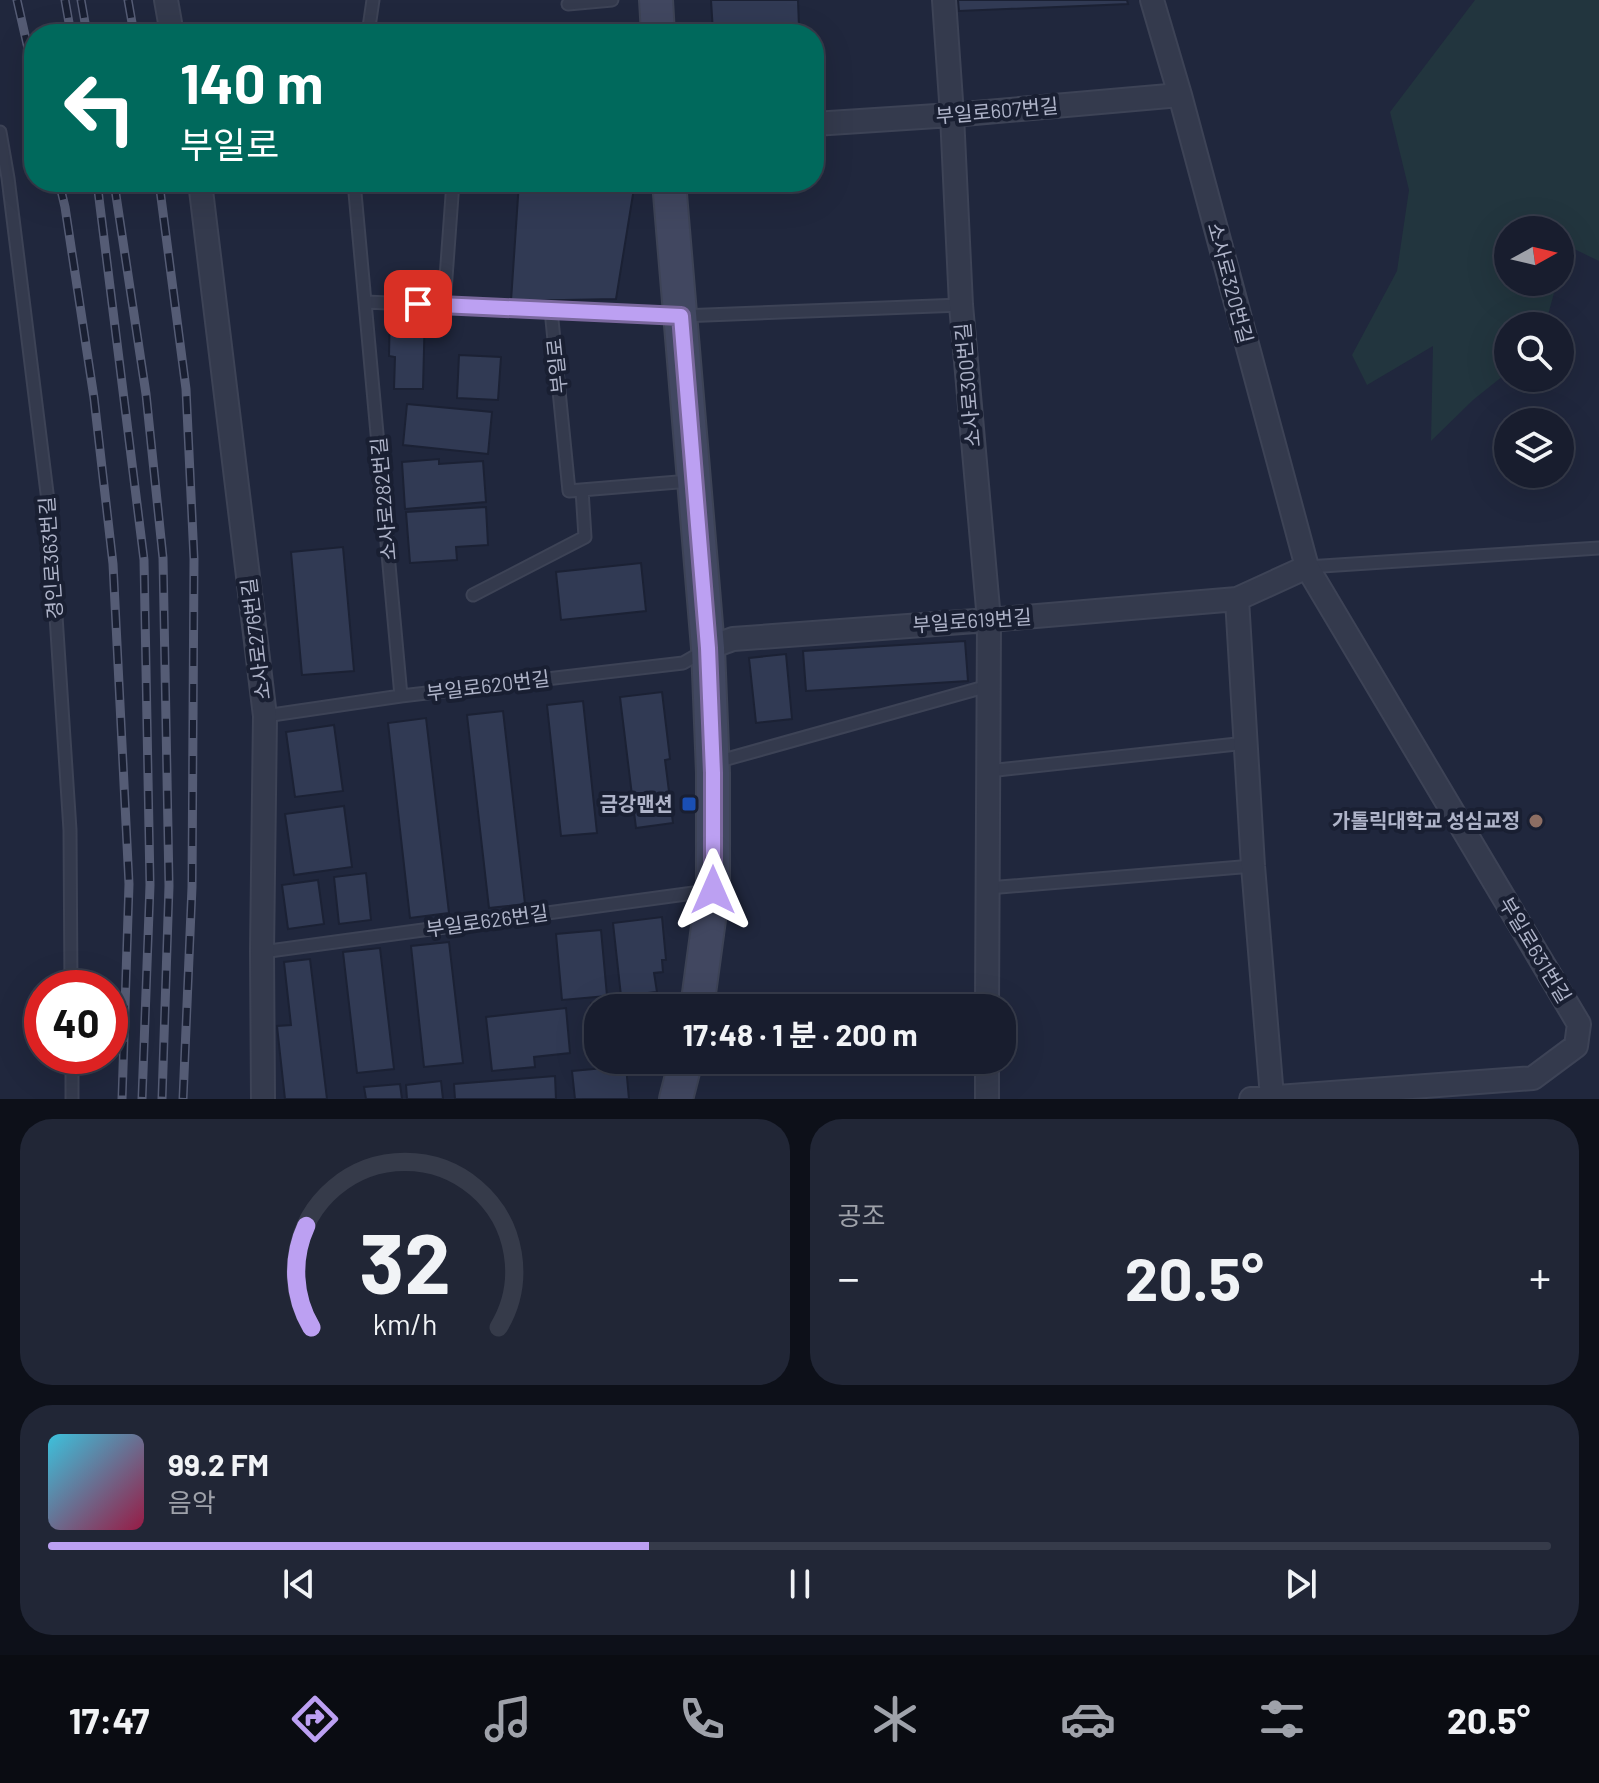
<!DOCTYPE html>
<html lang="ko">
<meta charset="utf-8">
<style>
body{margin:0;font-family:Barlow,"Noto Sans KR",sans-serif;background:#212636;color:#f1f3f6;height:100vh;display:flex;flex-direction:column;font-size:30px;white-space:nowrap}
*{box-sizing:border-box;margin:0}
p{font-size:26px;color:#9fa2aa}
.icon{flex:none;width:44px;height:44px;fill:none;stroke:currentColor;stroke-width:2;stroke-linecap:round;stroke-linejoin:round}
.map{position:relative;height:1099px;overflow:hidden}
.panel{display:flex;flex-direction:column;gap:20px;padding:20px;background:#0d1019;flex:1}
.panel>*{flex:none}
.top-card{position:absolute;left:24px;top:24px;width:800px;height:168px;border-radius:32px;box-shadow:0 8px 32px #0002,0 0 0 2px #363b4a;background:#00695c;color:#fff;overflow:hidden}
.needle{width:52px;rotate:82deg}
.controls{position:absolute;left:1494px;top:216px;display:grid;gap:16px}
.controls a{display:grid;place-items:center;width:80px;height:80px;border-radius:50%;background:#181d2e;box-shadow:0 8px 32px #0002,0 0 0 2px #363b4a;font-size:40px}
.speed{position:absolute;left:24px;top:970px;display:flex;gap:16px;font-size:40px;font-weight:700;text-align:center}
.speed>*{display:grid;place-content:center;width:104px;height:104px;border-radius:50%;background:#181d2e;box-shadow:0 8px 32px #0002,0 0 0 2px #363b4a;line-height:1}
.speed .limit{border:12px solid #d22;background:#fff;color:#111}
.pin{position:absolute;display:grid;place-items:center;width:68px;height:68px;color:#fff;margin:-34px;border-radius:16px;box-shadow:0 4px 12px #0006}
.me{position:absolute;width:88px;margin:-44px;rotate:0deg;stroke-linejoin:round;filter:drop-shadow(0 0 6px #0008)}
.turn{display:flex;align-items:center;gap:28px;height:168px;padding:0 24px;font-size:36px}
.turn .icon{width:104px;height:104px;stroke-width:2.5}
.turn b{display:block;font-size:56px;line-height:68px}
.big{font-size:60px;font-weight:700;line-height:1.1}
.panel .card{flex:1;display:flex;flex-direction:column;justify-content:center;gap:12px;min-width:0;padding:0 28px;border-radius:32px;background:#212636}
.panel .dial{align-items:center;gap:0}
.dial svg{height:208px;overflow:visible;fill:none;stroke:#363b4a;stroke-width:7;stroke-linecap:round;text-anchor:middle}
.dial text{fill:#f1f3f6;stroke:none}
.song{display:flex;align-items:center;gap:24px}
.cover{width:96px;height:96px;border-radius:12px;background:linear-gradient(135deg,hsl(190 70% 55%),hsl(340 70% 35%))}
.played{height:8px;border-radius:4px;background:linear-gradient(90deg,#bca0f2 40%,#363b4a 40%)}
.keys{display:flex;justify-content:space-around;direction:ltr}
.heat{display:flex;justify-content:space-between;align-items:center;font-size:44px;direction:ltr}
.panel .tiles{flex:1;display:grid;gap:20px;grid-template-columns:1fr 1fr}
.card:last-child{grid-column:span 2}
.trip{position:absolute;left:584px;top:994px;width:432px;height:80px;border-radius:32px;background:#181d2e;box-shadow:0 8px 32px #0002,0 0 0 2px #363b4a;font-weight:700;line-height:80px;text-align:center}
.dock{display:flex;height:128px;justify-content:space-around;align-items:center;background:#0a0c12;color:#9fa2aa}
.dock .icon{width:56px;height:56px}
.dock .on{color:#bca0f2}
.dock b{font-size:36px;color:#f1f3f6}
.map>svg:first-child{display:block}
</style>
<div class="map">
<svg width="1599" height="1099" viewBox="0 0 1599 1099">
<rect width="100%" height="100%" fill="#20273d"/>
<path fill="#22353e" d="M1475 0H1599V261L1568 246 1560 272V230H1508V282H1557L1545 326H1508V372L1473 400 1431 441 1433 346 1367 385 1352 355 1397 271 1409 190 1390 112Z"/>
<path fill="#313a54" stroke="#1b2134" stroke-width="2" d="M711 0H798L799 27 713 32Z
M958 0H1127L1128 4 959 11Z
M519 182H635L616 299 511 301Z
M390 309 425 310 423 389H394L395 357 389 356Z
M459 355 501 357 498 400 457 398Z
M407 404 492 412 488 454 403 445Z
M439 459V464L483 461 486 502 405 509 402 462Z
M486 507 488 545 456 547 457 560 410 563 406 512Z
M343 547 354 671 302 675 291 552Z
M641 563 646 611 561 620 556 572Z
M965 641 968 681 806 691 803 651Z
M786 654 792 719 756 723 749 658Z
M662 692 670 759 665 760 673 823 636 828 620 697Z
M583 701 597 833 561 836 547 705Z
M503 711 525 904 489 908 467 715Z
M426 718 449 913 410 918 388 723Z
M334 725 343 791 295 797 286 732Z
M344 806 352 867 294 875 285 814Z
M366 873 371 920 339 924 334 877Z
M318 880 324 924 288 929 282 885Z
M662 917 666 960H662L663 972 654 973 657 992 621 996 613 923Z
M601 930 607 996 562 1000 556 934Z
M449 942 463 1063 424 1067 411 946Z
M380 948 394 1069 357 1073 343 952Z
M310 959 327 1099H285L277 1026 291 1025 284 962Z
M642 998 643 1008H598V1050H595L591 1003Z
M566 1008 570 1053 534 1057 535 1067 492 1071 486 1017Z
M626 1066 629 1099H575L572 1071Z
M555 1076 556 1099H455L454 1084Z
M441 1081 443 1099H407L406 1085Z
M400 1084 402 1099H366L364 1087Z"/>
<g fill="none" stroke-linecap="round" stroke-linejoin="round">
<g stroke="#3d4356" stroke-width="15">
<path id="lane" d="M568 4 612 0
M368 34 373 0
M0 132 8 178 49 509 70 830 71 988
M354 182 401 696
M366 302 681 316 961 305
M444 305 453 182
M551 310 569 491 690 481
M1307 567 1599 548
M473 595 585 537 582 490
M265 716 401 696 683 663 704 651
M716 762 988 686
M988 771 1246 743
M988 888 1253 866
M262 952 708 891
M72 1056V1099"/>
</g>
<g stroke="#3d4356" stroke-width="26">
<path id="street" d="M166 0 172 34
M944 0 952 115 961 305 989 620 987 1008
M1152 0 1180 95 1307 567 1579 1024 1576 1046 1533 1078 1251 1099
M814 124 952 115 1180 95
M200 182 265 716 262 952 263 1099
M1237 599 1253 866 1272 1097
M708 648 733 639 989 620 1237 599 1307 567
M987 1099V1060"/>
</g>
<g stroke="#3d4356" stroke-width="36">
<path id="secondary" d="M656 0 658 34
M669 182 708 648 713 773V890L697 1008
M676 1099 686 1060"/>
</g>
<use href="#lane" stroke="#343a4d" stroke-width="11"/>
<use href="#street" stroke="#343a4d" stroke-width="22"/>
<use href="#secondary" stroke="#414760" stroke-width="32"/>
<g stroke="#555c75" stroke-width="9">
<path id="rail" d="M17 0 34 75
M65 0 71 34
M81 0 87 34
M128 0 134 34
M59 182 65 207 94 398 113 564 129 884 122 1099
M97 182 144 560 150 885 142 1099
M114 182 146 394 163 558 169 886 162 1099
M159 182 186 389 194 559 192 887 183 1099"/>
</g>
<use href="#rail" stroke="#191f32" stroke-width="6" stroke-dasharray="18" stroke-linecap="butt"/>
</g>
<g fill="none" stroke-linecap="round" stroke-linejoin="round">
<g stroke="#7a689d" stroke-width="20">
<path id="route" d="M418 304 681 316 708 648 713 773V890"/>
</g>
<use href="#route" stroke="#bca0f2" stroke-width="14"/>
</g>
<rect fill="#1a4fb4" stroke="#191f32" stroke-width="3" x="681" y="796" width="16" height="16" rx="4"/>
<circle fill="#8d6e63" stroke="#191f32" stroke-width="3" cx="1536" cy="821" r="8"/>
<g text-anchor="middle" stroke-width="8" stroke-linejoin="round" paint-order="stroke">
<g font-size="20" fill="#afb4c9" stroke="#191f32">
<text transform="translate(997 111) rotate(-5)" y="7">부일로607번길</text>
<text transform="translate(1230 283) rotate(75)" y="7">소사로320번길</text>
<text transform="translate(557 366) rotate(-96)" y="7">부일로</text>
<text transform="translate(968 385) rotate(-95)" y="7">소사로300번길</text>
<text transform="translate(384 499) rotate(-95)" y="7">소사로282번길</text>
<text transform="translate(51 558) rotate(-94)" y="7">경인로363번길</text>
<text transform="translate(972 621) rotate(-4)" y="7">부일로619번길</text>
<text transform="translate(256 639) rotate(-97)" y="7">소사로276번길</text>
<text transform="translate(488 686) rotate(-7)" y="7">부일로620번길</text>
<text transform="translate(487 921) rotate(-8)" y="7">부일로626번길</text>
<text transform="translate(1535 950) rotate(59)" y="7">부일로631번길</text>
</g>
<g font-size="20" font-weight="bold" fill="#afb4c9" stroke="#191f32" text-anchor="end">
<text x="673" y="811">금강맨션</text>
<text x="1520" y="828">가톨릭대학교 성심교정</text>
</g>
</g>
</svg>
<div class="controls">
<a><svg class="needle" viewBox="-14 -14 28 28"><path d="M0-13l5 13h-10z" fill="#e53935"/><path d="M0 13l5-13h-10z" fill="#9fa2aa"/></svg></a>
<a><svg class="icon" aria-label="search" viewBox="0 0 24 24"><circle cx="10" cy="10" r="6"/><path d="M15 15l6 6"/></svg></a>
<a><svg class="icon" aria-label="layers" viewBox="0 0 24 24"><path d="M12 4l9 5-9 5-9-5zM3 14l9 5 9-5"/></svg></a>
</div>
<div class="speed"><div class="limit">40</div></div>
<div class="pin" style="left:418px;top:304px;background:#d93025"><svg class="icon" aria-label="arrive" viewBox="0 0 24 24"><path d="M6 21V4h12l-3 4 3 4H6"/></svg></div>
<svg class="me" style="left:713px;top:890px" viewBox="-20 -20 40 40"><path d="M0-17L14 15 0 8-14 15z" fill="#bca0f2" stroke="#fff" stroke-width="4"/></svg>
<div class="trip">17:48 · 1 분 · 200 m</div>
<div class="top-card">
<div class="turn"><svg class="icon" aria-label="left" viewBox="0 0 24 24"><path d="M17 20v-9H6M10 6l-5 5 5 5"/></svg><div><b>140 m</b>부일로</div></div>
</div>
</div>
<section class="panel">
<div class="tiles">
<div class="card dial"><svg viewBox="0 0 100 80">
<path d="M14 69A42 42 0 1 1 86 69"/>
<path d="M14 69A42 42 0 0 1 12 30" stroke="#bca0f2"/>
<text x="50" y="56" font-size="32" font-weight="700">32</text>
<text x="50" y="72" font-size="11">km/h</text>
</svg></div>
<div class="card"><p>공조</p>
<div class="heat"><a>−</a><b class="big">20.5°</b><a>+</a></div>
</div>
<div class="card">
<div class="song"><i class="cover"></i><div><b>99.2 FM</b><p>음악</p></div></div>
<div class="played"></div>
<div class="keys"><svg class="icon" aria-label="previous" viewBox="0 0 24 24"><path d="M18 5L8 12l10 7zM5 5v14"/></svg><svg class="icon" aria-label="pause" viewBox="0 0 24 24"><path d="M8 5v14M16 5v14"/></svg><svg class="icon" aria-label="next" viewBox="0 0 24 24"><path d="M6 5l10 7-10 7zM19 5v14"/></svg></div>
</div>
</div>
</section>
<nav class="dock">
<b>17:47</b>
<svg class="icon on" aria-label="directions" viewBox="0 0 24 24"><path d="M12 3l9 9-9 9-9-9zM9 14v-3h6M13 9l2 2-2 2"/></svg>
<svg class="icon" aria-label="music" viewBox="0 0 24 24"><path d="M9 18V5l10-2v13"/><circle cx="6" cy="18" r="3"/><circle cx="16" cy="16" r="3"/></svg>
<svg class="icon" aria-label="phone" viewBox="0 0 24 24"><path d="M5 4h4l2 5-3 2q2 4 5 5l2-3 5 2v4C11 20 4 13 5 4z"/></svg>
<svg class="icon" aria-label="climate" viewBox="0 0 24 24"><path d="M12 3v18M4 7l16 10M4 17L20 7"/></svg>
<svg class="icon" aria-label="car" viewBox="0 0 24 24"><path d="M5 17H2v-5l4-1 3-4h7l3 4 3 1v5h-3M9 17h6M6 11h13"/><circle cx="7" cy="17" r="2"/><circle cx="17" cy="17" r="2"/></svg>
<svg class="icon" aria-label="filters" viewBox="0 0 24 24"><path d="M4 7h16M4 17h16"/><circle cx="9" cy="7" r="2"/><circle cx="15" cy="17" r="2"/></svg>
<b>20.5°</b>
</nav>
